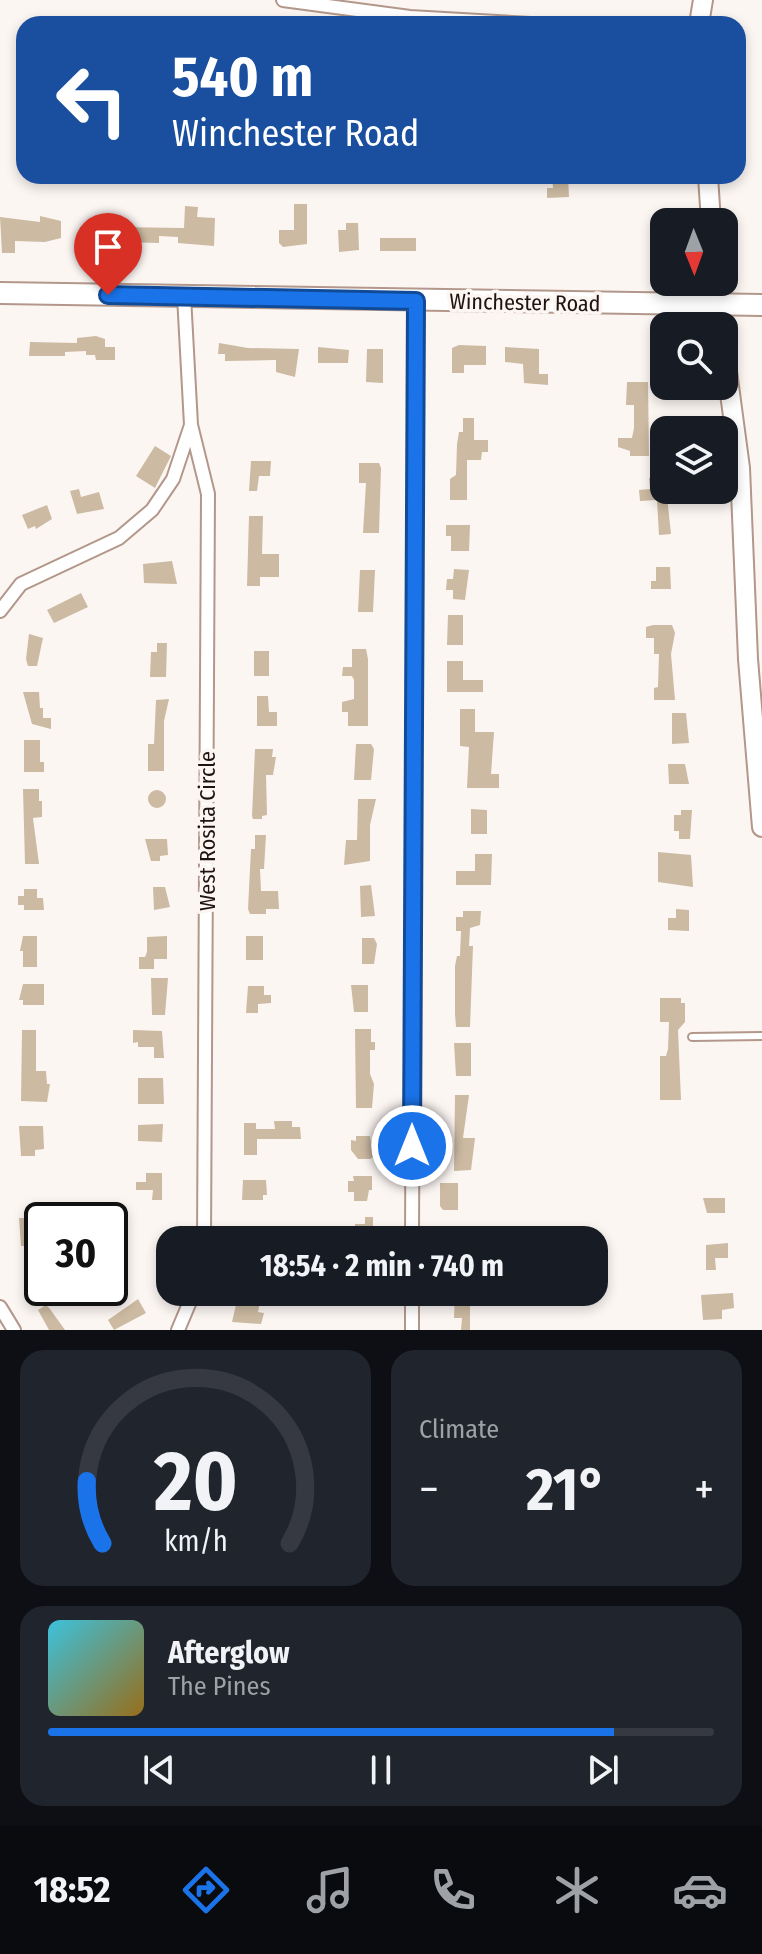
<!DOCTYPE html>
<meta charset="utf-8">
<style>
body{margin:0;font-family:"Fira Sans Condensed",sans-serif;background:#20242c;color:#f1f3f6;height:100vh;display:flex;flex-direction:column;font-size:30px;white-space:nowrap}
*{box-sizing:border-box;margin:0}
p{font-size:26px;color:#9ea1a6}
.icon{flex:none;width:44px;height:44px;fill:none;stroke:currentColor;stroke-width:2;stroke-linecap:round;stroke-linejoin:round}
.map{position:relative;height:1330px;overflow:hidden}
.side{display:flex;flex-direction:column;gap:20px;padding:20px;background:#0d0f14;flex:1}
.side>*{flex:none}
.hud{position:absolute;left:16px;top:16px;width:730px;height:168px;border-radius:24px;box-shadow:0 4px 12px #0003;background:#1a4fa0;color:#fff;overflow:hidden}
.needle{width:52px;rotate:179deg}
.buttons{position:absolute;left:650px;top:208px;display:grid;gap:16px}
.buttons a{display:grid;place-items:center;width:88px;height:88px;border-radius:16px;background:#171b24;box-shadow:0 4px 12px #0003;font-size:40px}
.speed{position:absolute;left:24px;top:1202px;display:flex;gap:16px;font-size:40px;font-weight:700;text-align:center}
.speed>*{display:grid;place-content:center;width:104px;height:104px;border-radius:50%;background:#171b24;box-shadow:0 4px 12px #0003;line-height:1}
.speed .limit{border:4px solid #111;border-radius:12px;background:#fff;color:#111}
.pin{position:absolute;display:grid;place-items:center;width:68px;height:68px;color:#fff;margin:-82px -34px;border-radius:50% 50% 50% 0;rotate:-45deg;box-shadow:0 0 8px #0007}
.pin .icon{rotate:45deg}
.me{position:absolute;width:88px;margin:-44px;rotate:0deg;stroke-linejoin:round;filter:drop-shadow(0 0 6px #0008)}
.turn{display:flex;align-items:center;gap:28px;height:168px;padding:0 24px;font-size:36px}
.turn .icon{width:104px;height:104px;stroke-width:2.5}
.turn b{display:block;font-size:56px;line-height:68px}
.big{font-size:60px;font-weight:700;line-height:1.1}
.side .tile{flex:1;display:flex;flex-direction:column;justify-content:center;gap:12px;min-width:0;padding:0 28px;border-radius:24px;background:#20242c}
.side .dial{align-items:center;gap:0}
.dial svg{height:208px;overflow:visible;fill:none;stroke:#363941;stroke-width:7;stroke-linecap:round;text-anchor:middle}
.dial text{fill:#f1f3f6;stroke:none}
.song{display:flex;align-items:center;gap:24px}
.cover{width:96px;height:96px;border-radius:12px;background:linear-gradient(135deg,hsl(190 70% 55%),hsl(40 70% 35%))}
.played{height:8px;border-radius:4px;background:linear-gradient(90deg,#1a73e8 85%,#363941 85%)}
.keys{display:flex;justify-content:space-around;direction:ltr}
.heat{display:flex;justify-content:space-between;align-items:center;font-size:44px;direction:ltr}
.side .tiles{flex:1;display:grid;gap:20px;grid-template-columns:1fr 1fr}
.tile:last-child{grid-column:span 2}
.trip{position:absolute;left:156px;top:1226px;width:452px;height:80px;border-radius:24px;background:#171b24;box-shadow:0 4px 12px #0003;font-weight:700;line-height:80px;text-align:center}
.tabs{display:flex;height:128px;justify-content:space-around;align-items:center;background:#090b0e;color:#9ea1a6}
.tabs .icon{width:56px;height:56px}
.tabs .current{color:#1a73e8}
.tabs b{font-size:36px;color:#f1f3f6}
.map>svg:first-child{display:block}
</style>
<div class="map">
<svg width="762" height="1330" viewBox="0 0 762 1330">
<rect width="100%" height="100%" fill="#fcf6f3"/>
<path fill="#ccbaa2" d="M552 176H568L569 197 547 198V188H553Z
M294 204H307V244L283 247 279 243V230H294Z
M185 206 198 207 197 217 215 218 214 246 178 243V237L159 236V243L80 241V227L110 224H117V227L184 228Z
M40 216 61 221V238L45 242 15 241V253H2L0 217 40 222Z
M346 223H358L359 250 339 252 338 230H346Z
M380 238H416V251H380Z
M96 336 105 339V347H115V360H96L95 355H86V351L65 352V356H29L30 342 77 343V338Z
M219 343 248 348 299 349 295 377 276 372V360L225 361V354H218Z
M459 345 486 346V365H464V373H452V348Z
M318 347 349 350 348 363H318Z
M505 347 539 349V374H548V385L524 383 523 364 505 362Z
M367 349H383V383L366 382Z
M627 382H648L649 456H630V451L618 447V438H632L634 428V405H626Z
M463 418H474V440H488V452H482L481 460H467V500H450V479L456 475 457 444 459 432H463Z
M155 446 171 456 155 488 136 476Z
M251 461H271L270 476H259L257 491H249Z
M359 463H379L381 468 379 533H363L366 483H359Z
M655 468H664L671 534 659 535 657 500 640 501 639 490 650 489 649 478 655 477Z
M79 489 81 497 99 492 104 509 77 514 70 491Z
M47 505 52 519 36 529 35 526 28 529 22 515Z
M249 516H263L262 554H279V577H260V586H247Z
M446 525H470L469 551H451V536H446Z
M172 561 177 584 144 583 143 564Z
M656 567H670L671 589H651V581H656Z
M454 569 469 570 465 600 453 599V590H446L447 579H453Z
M360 570H375L373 612H358Z
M81 593 88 607 54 623 47 610Z
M448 615H463V645H447Z
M653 625H672L675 633 671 654 675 700H654V688L658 687 659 654H654V638H646V627Z
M29 634 43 638 37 666H28L26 659Z
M157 643H167L166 677H150L151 652H157Z
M352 649H366L368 659V726H348V712H342V702L354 699V680L352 676H342L343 667H352Z
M254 651H269V676H254Z
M447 661H463V680H483V692H447Z
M23 692H39L40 708H43V718H51V729L32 724Z
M257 696H268L269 712H277V726H257Z
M169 699 164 721V771H148V744H154L156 700Z
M460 709H475V732H494L491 774H499V788H467L469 747 460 746Z
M672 713H686L689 743 672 744Z
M24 740H40V762H44V772H24Z
M356 744H371L374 749 371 780H354Z
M255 749H273L272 757H276L273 775H266L267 815 262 816V819H253L252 816Z
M668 764H685L689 784H669Z
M23 789H39V801H42V817L33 818 39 864H25Z
M148 799a9 9 0 1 1 18 0a9 9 0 1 1-18 0Z
M358 799H376L370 825V861L344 865 346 840H357Z
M471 809 487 810V834H471Z
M681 810H692L690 839H679V831H674V815H681Z
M255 835H266L264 869H260L261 891H278L279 909H266V914H250L248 909 251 849H255Z
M145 839H167L168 855 160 856V861H151Z
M658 852 691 855 693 887 658 882Z
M475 854H492L491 885H456V871H475Z
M371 885 375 916 361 917 360 886Z
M153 887H165L170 907 154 910Z
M24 889H37V898H43L44 910H24V905H18V896H24Z
M676 909 689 910V931L668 930V918H676Z
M463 911H481L480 925 470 928 469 946H473L470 1027H456L455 1014V966L457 956H460L461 931H456V917H463Z
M23 936H37V967H23V951H20Z
M167 936V959H154V969H139V957H145L147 952V937Z
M246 936H263V960H246Z
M362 938H374L377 944 374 964H362Z
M151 978H168L165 1015H152Z
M23 984H44V1005H23V1000H19Z
M351 985H368V1012H354Z
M248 986H264V995H271V1003L258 1004V1013H246Z
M660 998H681V1003H685V1022L678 1030 681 1100H660V1056H666L668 1049 669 1022H660Z
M355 1029H371V1042H375V1050H370V1074L374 1084 372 1108H356Z
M22 1030H36V1071H46L47 1084H50L47 1102 21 1101Z
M133 1030 162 1031 164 1058H154V1047H138V1042L133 1043Z
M454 1043H471V1076H456Z
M138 1078H163L164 1104H138Z
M455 1095H469L463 1138H475L471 1170 454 1171Z
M274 1121H292V1127H300L301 1139H257V1155H244V1123H256V1129H275Z
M163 1124 162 1142 138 1141V1125Z
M19 1126H43L44 1149 35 1150V1156H21Z
M356 1136H370L373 1157 370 1159H358L351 1150V1140L356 1141Z
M146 1173H162V1200H152L153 1190H136V1182H146Z
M353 1176H372V1190H369L367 1201H354V1192H348V1181H354Z
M243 1180H266L267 1195H263V1200H242Z
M440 1183H458V1210H443L440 1206Z
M703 1198H725V1213H707Z
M365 1217H373V1240L355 1239V1224H365Z
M19 1218H41V1247L21 1246Z
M728 1243V1258H715L716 1270H706V1245Z
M239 1292H262L258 1312 264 1313 261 1324 232 1322Z
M455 1292H470V1330H461L462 1318H454Z
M733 1293 734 1308 722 1310V1319L703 1320 701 1295Z
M138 1299 146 1313 114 1330 108 1320Z
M46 1305 50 1309 65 1330H49L38 1310Z"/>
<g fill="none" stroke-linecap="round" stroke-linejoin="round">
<g stroke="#b3978a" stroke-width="10">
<path id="lane" d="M692 1037 762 1036"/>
</g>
<g stroke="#b3978a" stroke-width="16">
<path id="street" d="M283 0 410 17 531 24
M191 425 208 494 204 1240
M0 611 21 584 119 538 152 510 173 479 191 425 184 296
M412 1240 416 301
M0 1307 14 1330
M178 1330 194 1292
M412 1330V1292"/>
</g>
<g stroke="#b3978a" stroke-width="22">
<path id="secondary" d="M699 24 703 0
M708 176 711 222
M716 282 721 326
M724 349 740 468 748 659 762 827"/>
</g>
<g stroke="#b3978a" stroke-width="24">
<path id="primary" d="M0 293 762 305"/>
</g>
<use href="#lane" stroke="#fff" stroke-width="6"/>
<use href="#street" stroke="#fff" stroke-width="12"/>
<use href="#secondary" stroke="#fff" stroke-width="18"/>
<use href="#primary" stroke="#fff" stroke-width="20"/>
</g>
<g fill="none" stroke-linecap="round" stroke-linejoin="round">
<g stroke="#114b97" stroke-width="20">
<path id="route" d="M108 295 416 301 412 1146"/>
</g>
<use href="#route" stroke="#1a73e8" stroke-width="14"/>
</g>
<g text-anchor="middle" stroke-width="7" stroke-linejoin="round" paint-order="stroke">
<g font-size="22" fill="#1e130f" stroke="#fcf6f3">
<text transform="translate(525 302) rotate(1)" y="8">Winchester Road</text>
<text transform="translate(207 831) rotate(-90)" y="8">West Rosita Circle</text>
</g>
</g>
</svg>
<div class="buttons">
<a><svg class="needle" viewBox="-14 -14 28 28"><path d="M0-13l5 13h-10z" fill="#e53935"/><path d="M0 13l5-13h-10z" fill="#9ea1a6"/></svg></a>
<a><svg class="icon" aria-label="search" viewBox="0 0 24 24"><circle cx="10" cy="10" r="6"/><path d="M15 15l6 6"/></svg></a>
<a><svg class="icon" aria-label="layers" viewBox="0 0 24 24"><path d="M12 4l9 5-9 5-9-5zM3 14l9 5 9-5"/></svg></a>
</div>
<div class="speed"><div class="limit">30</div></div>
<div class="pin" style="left:108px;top:295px;background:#d93025"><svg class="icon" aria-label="arrive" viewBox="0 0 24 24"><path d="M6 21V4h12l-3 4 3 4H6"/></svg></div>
<svg class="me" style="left:412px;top:1146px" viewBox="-20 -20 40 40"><circle r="17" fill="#1a73e8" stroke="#fff" stroke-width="3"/><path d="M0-11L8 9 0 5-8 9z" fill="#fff"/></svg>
<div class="trip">18:54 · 2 min · 740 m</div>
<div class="hud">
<div class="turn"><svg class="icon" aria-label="left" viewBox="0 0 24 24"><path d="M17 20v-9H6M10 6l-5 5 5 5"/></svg><div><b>540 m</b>Winchester Road</div></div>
</div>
</div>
<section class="side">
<div class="tiles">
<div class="tile dial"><svg viewBox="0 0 100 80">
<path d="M14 69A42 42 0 1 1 86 69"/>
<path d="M14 69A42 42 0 0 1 8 45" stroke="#1a73e8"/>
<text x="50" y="56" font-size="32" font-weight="700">20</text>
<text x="50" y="72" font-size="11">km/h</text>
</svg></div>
<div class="tile"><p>Climate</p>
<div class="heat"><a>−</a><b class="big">21°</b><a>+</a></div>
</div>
<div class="tile">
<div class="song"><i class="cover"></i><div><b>Afterglow</b><p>The Pines</p></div></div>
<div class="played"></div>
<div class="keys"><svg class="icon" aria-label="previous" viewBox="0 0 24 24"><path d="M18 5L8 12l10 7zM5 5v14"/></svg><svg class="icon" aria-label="pause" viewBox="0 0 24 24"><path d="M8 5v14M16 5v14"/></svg><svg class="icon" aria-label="next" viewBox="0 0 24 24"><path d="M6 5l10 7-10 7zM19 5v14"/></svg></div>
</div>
</div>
</section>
<nav class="tabs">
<b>18:52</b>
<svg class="icon current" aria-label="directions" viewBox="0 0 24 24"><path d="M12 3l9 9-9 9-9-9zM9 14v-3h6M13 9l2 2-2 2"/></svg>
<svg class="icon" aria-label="music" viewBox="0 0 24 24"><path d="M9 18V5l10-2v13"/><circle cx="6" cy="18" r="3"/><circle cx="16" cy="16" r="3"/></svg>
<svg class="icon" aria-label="phone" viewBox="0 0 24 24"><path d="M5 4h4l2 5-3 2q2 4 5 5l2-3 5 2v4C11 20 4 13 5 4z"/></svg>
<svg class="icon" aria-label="climate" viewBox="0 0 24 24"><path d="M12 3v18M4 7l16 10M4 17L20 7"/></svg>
<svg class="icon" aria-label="car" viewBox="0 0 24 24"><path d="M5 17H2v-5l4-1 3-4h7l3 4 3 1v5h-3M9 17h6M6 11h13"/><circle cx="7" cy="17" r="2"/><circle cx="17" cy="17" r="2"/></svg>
</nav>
